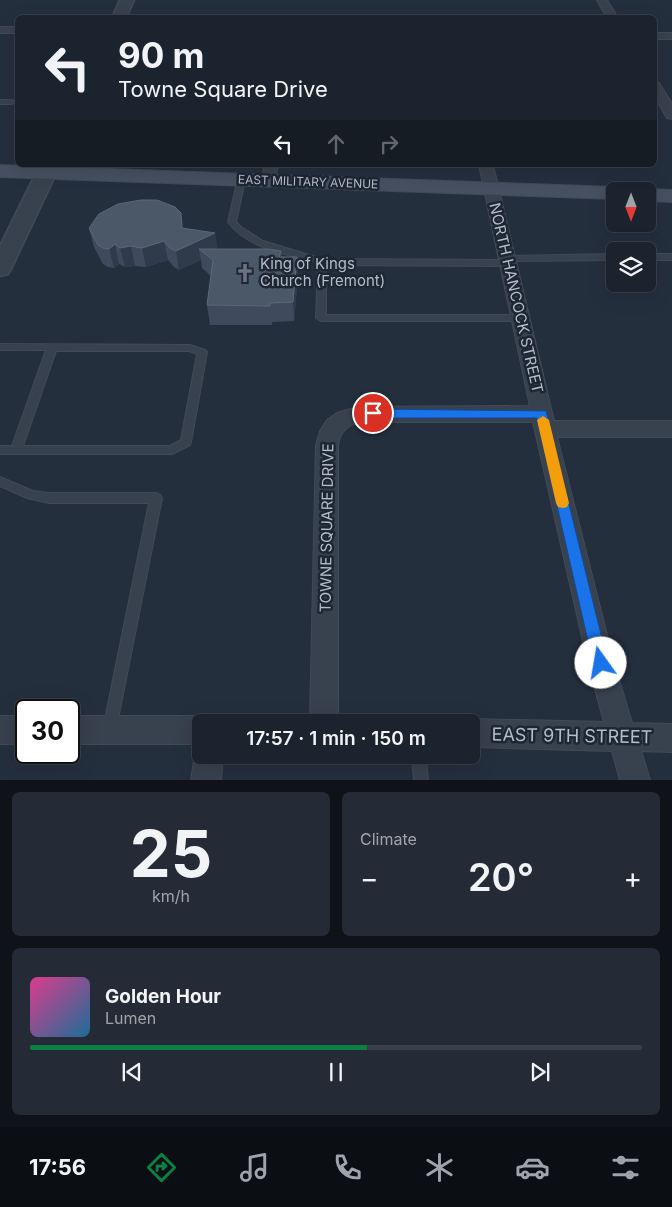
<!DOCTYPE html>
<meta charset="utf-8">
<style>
body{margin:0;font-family:Inter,sans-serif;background:#242b36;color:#f1f3f6;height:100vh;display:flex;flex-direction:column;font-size:19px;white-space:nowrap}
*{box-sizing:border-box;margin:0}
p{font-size:16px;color:#a0a4aa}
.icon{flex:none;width:28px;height:28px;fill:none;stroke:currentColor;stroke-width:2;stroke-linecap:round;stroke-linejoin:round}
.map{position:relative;height:780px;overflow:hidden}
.sheet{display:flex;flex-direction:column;gap:12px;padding:12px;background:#0f1319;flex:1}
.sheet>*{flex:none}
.hud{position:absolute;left:15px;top:15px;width:642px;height:152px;border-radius:8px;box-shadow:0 5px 20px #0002,0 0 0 1px #39404a;background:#1b232e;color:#f1f3f6;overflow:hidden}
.needle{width:32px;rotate:180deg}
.fabs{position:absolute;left:606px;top:182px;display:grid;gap:10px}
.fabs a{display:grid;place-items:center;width:50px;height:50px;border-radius:8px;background:#1b232e;box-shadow:0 5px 20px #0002,0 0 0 1px #39404a;font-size:25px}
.speed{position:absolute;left:15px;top:699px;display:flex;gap:10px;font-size:25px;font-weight:700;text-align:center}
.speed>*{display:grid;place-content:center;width:65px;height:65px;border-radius:50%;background:#1b232e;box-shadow:0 5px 20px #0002,0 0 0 1px #39404a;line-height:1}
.speed .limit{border:2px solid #111;border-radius:8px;background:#fff;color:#111}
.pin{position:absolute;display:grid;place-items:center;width:42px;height:42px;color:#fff;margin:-21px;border:2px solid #fff;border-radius:50%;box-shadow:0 1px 5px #0007}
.me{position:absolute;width:55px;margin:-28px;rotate:347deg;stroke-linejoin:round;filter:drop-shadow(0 0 4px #0008)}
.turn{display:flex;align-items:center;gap:18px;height:105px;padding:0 20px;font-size:22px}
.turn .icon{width:65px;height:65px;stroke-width:2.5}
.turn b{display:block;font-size:35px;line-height:42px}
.lanes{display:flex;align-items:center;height:48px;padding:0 20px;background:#0003;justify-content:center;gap:25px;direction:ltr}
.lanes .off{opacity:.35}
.big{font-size:38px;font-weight:600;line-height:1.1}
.sheet .tile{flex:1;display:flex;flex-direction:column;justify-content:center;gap:8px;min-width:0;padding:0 18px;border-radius:8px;background:#242b36}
.sheet .dial{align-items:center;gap:0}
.dial b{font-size:65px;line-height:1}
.song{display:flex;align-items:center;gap:15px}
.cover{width:60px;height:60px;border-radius:8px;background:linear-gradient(135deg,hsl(330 70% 55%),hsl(200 70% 35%))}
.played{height:5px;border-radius:2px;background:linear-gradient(90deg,#0b8043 55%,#39404a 55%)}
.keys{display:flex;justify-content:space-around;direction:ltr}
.heat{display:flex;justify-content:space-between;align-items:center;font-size:28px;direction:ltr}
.sheet .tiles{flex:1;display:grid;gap:12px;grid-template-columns:1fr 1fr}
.tile:last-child{grid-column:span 2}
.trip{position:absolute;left:192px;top:714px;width:288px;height:50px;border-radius:8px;background:#1b232e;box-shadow:0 5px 20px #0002,0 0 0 1px #39404a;font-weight:600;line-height:50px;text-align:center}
.menu{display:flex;height:80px;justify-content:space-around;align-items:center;background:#0b0e12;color:#a0a4aa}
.menu .icon{width:35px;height:35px}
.menu .selected{color:#0b8043}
.menu b{font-size:22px;color:#f1f3f6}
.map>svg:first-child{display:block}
</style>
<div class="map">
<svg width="672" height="780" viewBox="0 0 672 780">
<rect width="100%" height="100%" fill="#242f3e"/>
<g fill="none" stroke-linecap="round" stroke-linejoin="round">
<g stroke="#414a57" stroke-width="2">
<path id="service" d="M0 100H12L15 102 12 104H0Z
M238 178H241L245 180 236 222 241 227 263 241 323 259 504 260V257L507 256 615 254V260L511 261V265L508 266 326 265V315H520L525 318 520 321H321L316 318 318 263C287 254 248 249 228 222Z
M648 254H672V260H648Z
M0 344 190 345 205 350 207 352 191 442 190 445 172 454H0V446H12L46 350H0ZM56 351H189L197 354 181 440 170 446H23Z
M0 477 33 491 49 493H156L160 495 162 498 115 734 110 736 105 734 103 729 149 503H49L27 498 0 486Z
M412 755H426L428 780H414Z"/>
</g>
<g stroke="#414a57" stroke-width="2">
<path id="minor" d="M597 0H607L618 18H607Z
M0 27H18V33H0Z
M655 33H672V39H655Z
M655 82 659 83 672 104V119L667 118 655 97Z
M264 165H278L274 184H264L262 181Z
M479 165H493L554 421H672V437H557L614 663 632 723 672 724V752L641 751 650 780H620L612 751 471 747V722H462L471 719 604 722 588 663 533 422H364C349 423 340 430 338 445V722H310L316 445 320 431 327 420 337 413 357 407 530 406Z
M0 716H26V744H0Z
M69 716H201L211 720 212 722H201V755H223L221 780H191L195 755 201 744H69Z"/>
</g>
<g stroke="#414a57" stroke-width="3">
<path id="tertiary" d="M120 0H134L126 18H112Z
M40 165H60L11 269 8 274 0 276V246Z"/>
</g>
<g stroke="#414a57" stroke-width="2">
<path id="secondary" d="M0 165 615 187 622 189 624 191H615V199L0 177Z
M648 189 672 190V202L648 201V191H640Z"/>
</g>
<use href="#service" fill="#38414e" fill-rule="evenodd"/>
<use href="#minor" fill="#38414e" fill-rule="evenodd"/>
<use href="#tertiary" fill="#38414e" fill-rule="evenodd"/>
<use href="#secondary" fill="#465061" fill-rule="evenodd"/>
</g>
<path fill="#3f4b5c" d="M89 228H183L215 233 217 249 281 251 282 257H297L298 276 294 321 272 322V325H210L207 305 211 276 202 268 201 260 179 270 174 267 168 260 146 267 135 266 125 267 119 264 114 268 108 267 103 264 94 247Z"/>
<path fill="#2f3b4b" d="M181 213 184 232 215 233 218 252 199 249 201 260 179 270 176 251 182 228Z
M164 241 168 260 146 267 142 248Z
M115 244 119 264 114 268 109 249Z
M131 246 135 266 125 267 120 248Z
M297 257 298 276 294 321 293 302Z"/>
<path fill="#4b5868" stroke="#5c6777" d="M141 200H157L175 207 181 213 182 228 215 233 176 251 170 248 164 241 142 248 131 246 120 248 115 244 109 249 103 248 98 245 89 228 99 214 118 204Z
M199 249H268L281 251 279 257H297L293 302 270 303V306L207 305 213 260Z"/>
<path fill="#1a73e8" stroke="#114b97" d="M373 409 546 411 608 663 606 668 601 671 595 668 593 663 537 418H373L367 413Z"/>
<path fill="#f59e0b" d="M543 416 549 420 569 503 567 507 563 508 558 507 556 503 537 420Z"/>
<defs>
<g id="church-bare" transform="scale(1.5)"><path d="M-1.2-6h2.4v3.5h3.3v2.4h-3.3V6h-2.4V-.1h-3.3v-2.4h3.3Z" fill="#6b7280" stroke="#1d2633" stroke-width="2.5" paint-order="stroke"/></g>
</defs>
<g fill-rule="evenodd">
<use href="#church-bare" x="245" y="273"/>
</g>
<g text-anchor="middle" stroke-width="5" stroke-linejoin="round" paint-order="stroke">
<g font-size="12" fill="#b4bcc9" stroke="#1d2633">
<text transform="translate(308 182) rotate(2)" y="4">EAST MILITARY AVENUE</text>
</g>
<g font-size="15" fill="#b4bcc9" stroke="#1d2633" text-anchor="start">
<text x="260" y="269">King of Kings<tspan x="260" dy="17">Church (Fremont)</tspan></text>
</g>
<g font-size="15" fill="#b4bcc9" stroke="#1d2633">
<text transform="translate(516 298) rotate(77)" y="5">NORTH HANCOCK STREET</text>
<text transform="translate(327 528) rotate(-89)" y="5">TOWNE SQUARE DRIVE</text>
</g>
<g font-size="18" fill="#b4bcc9" stroke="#1d2633">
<text transform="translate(572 736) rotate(1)" y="6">EAST 9TH STREET</text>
</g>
</g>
</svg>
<div class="fabs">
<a><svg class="needle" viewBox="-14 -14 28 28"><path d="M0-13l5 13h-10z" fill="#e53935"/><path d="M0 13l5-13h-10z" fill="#a0a4aa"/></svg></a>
<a><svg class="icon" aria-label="layers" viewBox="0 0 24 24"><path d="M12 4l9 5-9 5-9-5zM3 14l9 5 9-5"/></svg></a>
</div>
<div class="speed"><div class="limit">30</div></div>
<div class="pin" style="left:373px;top:413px;background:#d93025"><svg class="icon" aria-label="arrive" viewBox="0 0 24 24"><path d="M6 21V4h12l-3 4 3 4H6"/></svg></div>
<svg class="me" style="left:601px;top:663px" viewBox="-20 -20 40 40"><circle r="19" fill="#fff"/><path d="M0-13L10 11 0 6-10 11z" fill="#1a73e8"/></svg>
<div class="trip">17:57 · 1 min · 150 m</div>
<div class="hud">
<div class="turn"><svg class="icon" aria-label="left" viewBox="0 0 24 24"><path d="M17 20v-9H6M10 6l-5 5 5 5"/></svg><div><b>90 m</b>Towne Square Drive</div></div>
<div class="lanes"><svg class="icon" aria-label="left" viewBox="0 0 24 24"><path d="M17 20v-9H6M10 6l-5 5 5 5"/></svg><svg class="icon off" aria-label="ahead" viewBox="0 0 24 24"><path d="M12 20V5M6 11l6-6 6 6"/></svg><svg class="icon off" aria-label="right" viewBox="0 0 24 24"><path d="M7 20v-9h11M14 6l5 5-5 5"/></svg></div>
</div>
</div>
<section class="sheet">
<div class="tiles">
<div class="tile dial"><b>25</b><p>km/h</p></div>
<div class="tile"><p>Climate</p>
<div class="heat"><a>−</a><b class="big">20°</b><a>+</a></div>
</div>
<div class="tile">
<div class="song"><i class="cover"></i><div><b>Golden Hour</b><p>Lumen</p></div></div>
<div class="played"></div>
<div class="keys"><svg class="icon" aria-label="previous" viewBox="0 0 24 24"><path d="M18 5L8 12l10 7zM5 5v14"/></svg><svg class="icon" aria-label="pause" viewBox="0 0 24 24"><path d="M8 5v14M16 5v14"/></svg><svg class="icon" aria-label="next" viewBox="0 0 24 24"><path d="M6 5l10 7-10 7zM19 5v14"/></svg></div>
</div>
</div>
</section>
<nav class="menu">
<b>17:56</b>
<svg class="icon selected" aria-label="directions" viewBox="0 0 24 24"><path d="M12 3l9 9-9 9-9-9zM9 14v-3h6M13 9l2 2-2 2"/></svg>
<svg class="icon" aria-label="music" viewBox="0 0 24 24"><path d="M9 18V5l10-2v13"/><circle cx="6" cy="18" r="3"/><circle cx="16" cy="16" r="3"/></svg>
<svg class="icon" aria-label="phone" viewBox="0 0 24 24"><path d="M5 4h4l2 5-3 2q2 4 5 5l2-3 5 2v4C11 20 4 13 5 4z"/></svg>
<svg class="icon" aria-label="climate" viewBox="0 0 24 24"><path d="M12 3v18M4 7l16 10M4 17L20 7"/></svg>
<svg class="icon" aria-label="car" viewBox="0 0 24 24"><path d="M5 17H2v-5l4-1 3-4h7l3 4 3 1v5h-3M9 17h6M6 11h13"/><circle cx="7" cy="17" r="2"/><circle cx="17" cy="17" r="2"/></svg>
<svg class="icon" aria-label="filters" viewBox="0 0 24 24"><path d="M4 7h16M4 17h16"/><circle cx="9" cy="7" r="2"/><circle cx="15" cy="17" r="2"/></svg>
</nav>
